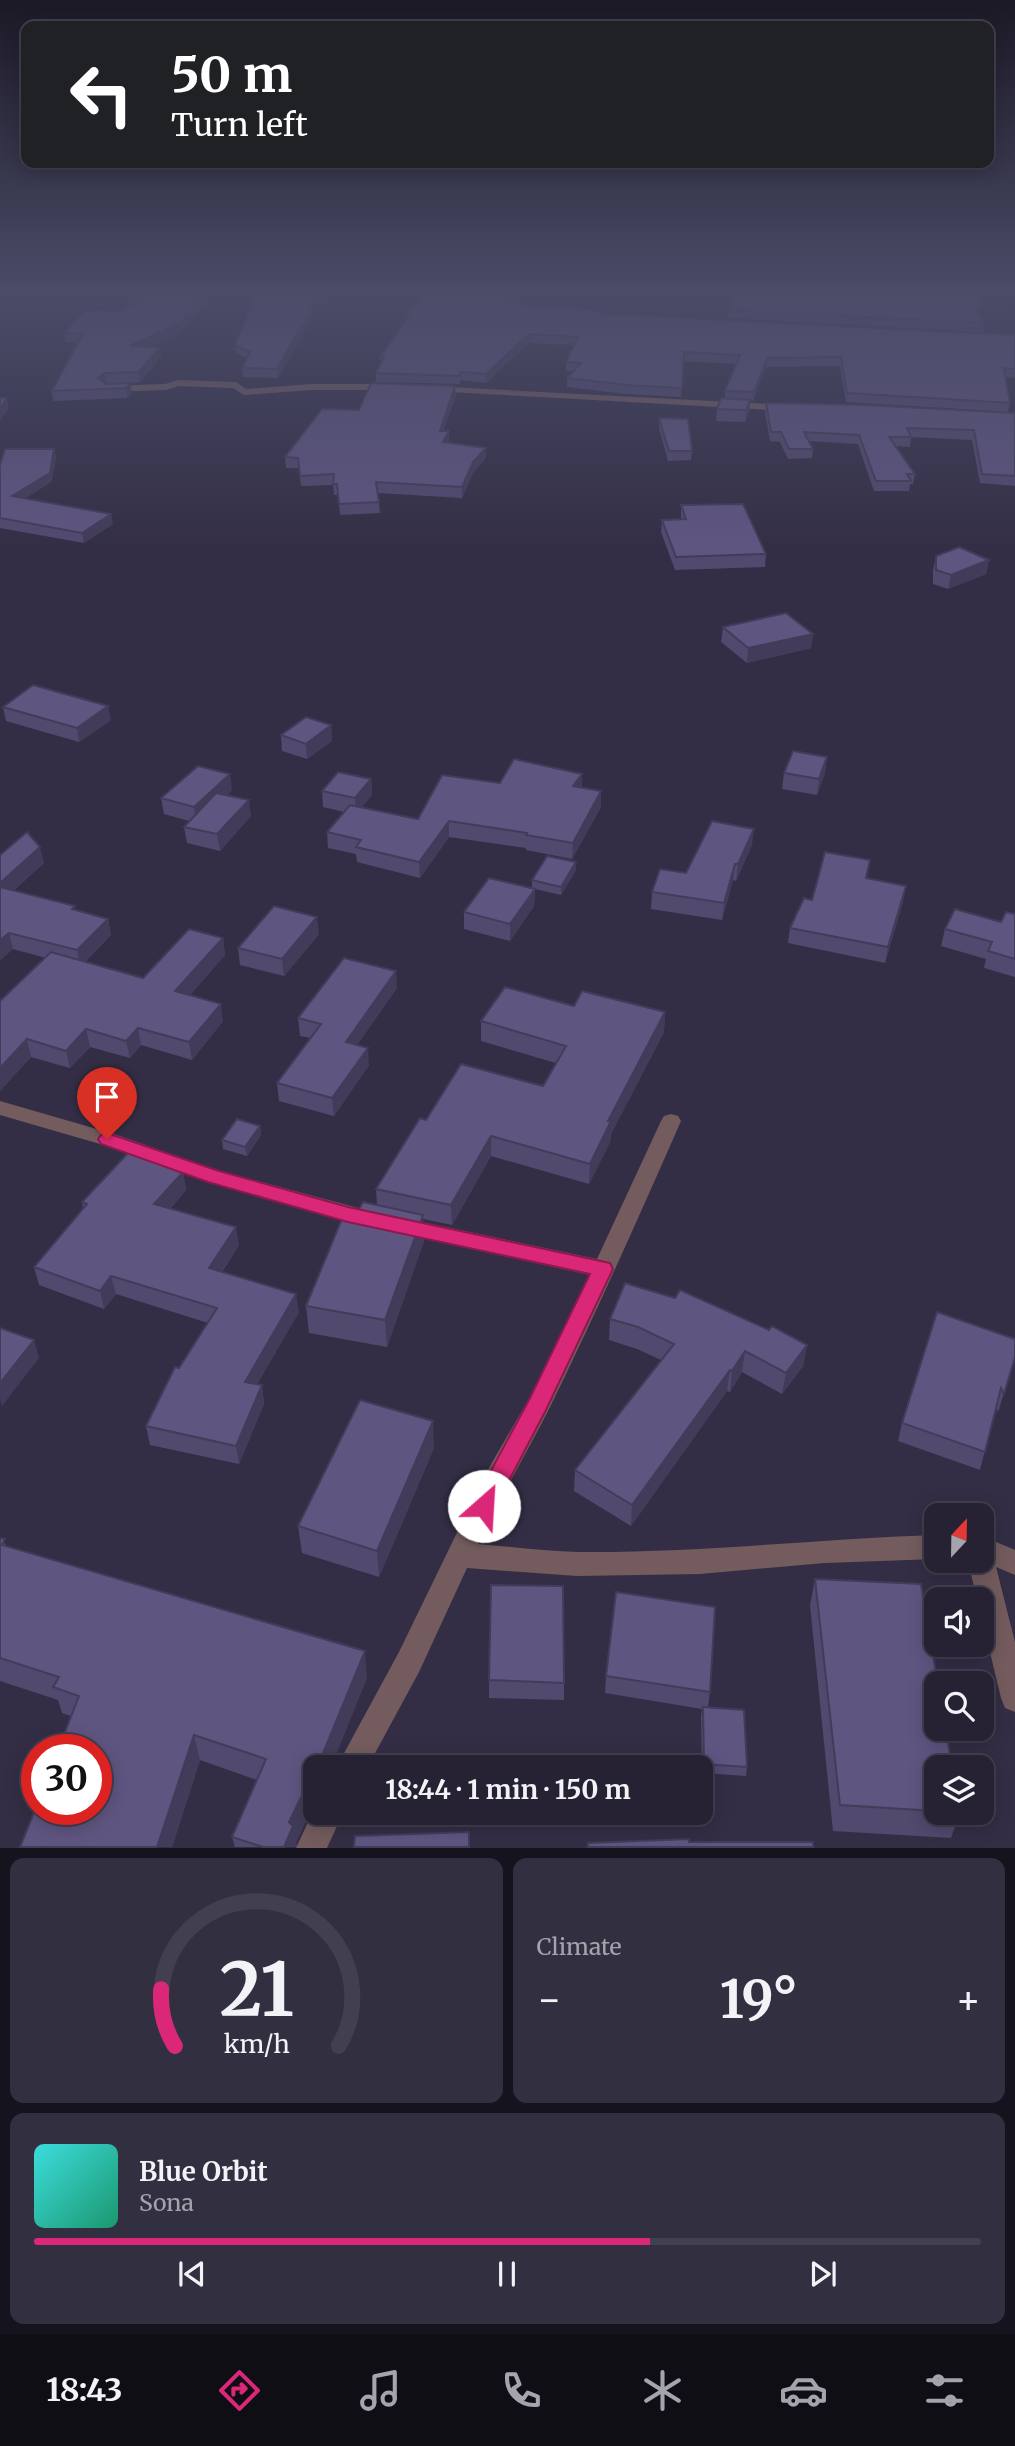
<!DOCTYPE html>
<meta charset="utf-8">
<style>
body{margin:0;font-family:Merriweather,serif;background:#322f40;color:#f1f3f6;height:100vh;display:flex;flex-direction:column;font-size:26px;white-space:nowrap}
*{box-sizing:border-box;margin:0}
p{font-size:23px;color:#a4a4ac}
.icon{flex:none;width:38px;height:38px;fill:none;stroke:currentColor;stroke-width:2;stroke-linecap:round;stroke-linejoin:round}
.map{position:relative;height:1848px;overflow:hidden}
.drawer{display:flex;flex-direction:column;gap:10px;padding:10px;background:#15131d;flex:1}
.drawer>*{flex:none}
.top-card{position:absolute;left:21px;top:21px;width:973px;height:147px;border-radius:14px;box-shadow:0 4px 18px #0003,0 0 0 2px #423f4f;background:#202124;color:#fff;overflow:hidden}
.needle{width:46px;rotate:22deg}
.fabs{position:absolute;left:924px;top:1503px;display:grid;gap:14px}
.fabs a{display:grid;place-items:center;width:70px;height:70px;border-radius:14px;background:#262234;box-shadow:0 4px 18px #0003,0 0 0 2px #423f4f;font-size:35px}
.speed{position:absolute;left:21px;top:1734px;display:flex;gap:14px;font-size:35px;font-weight:700;text-align:center}
.speed>*{display:grid;place-content:center;width:91px;height:91px;border-radius:50%;background:#262234;box-shadow:0 4px 18px #0003,0 0 0 2px #423f4f;line-height:1}
.speed .limit{border:10px solid #d22;background:#fff;color:#111}
.pin{position:absolute;display:grid;place-items:center;width:60px;height:60px;color:#fff;margin:-72px -30px;border-radius:50% 50% 50% 0;rotate:-45deg;box-shadow:0 0 7px #0007}
.pin .icon{rotate:45deg}
.me{position:absolute;width:77px;margin:-38px;rotate:26deg;stroke-linejoin:round;filter:drop-shadow(0 0 5px #0008)}
.turn{display:flex;align-items:center;gap:24px;height:147px;padding:0 35px;font-size:32px}
.turn .icon{width:91px;height:91px;stroke-width:2.5}
.turn b{display:block;font-size:49px;line-height:60px}
.big{font-size:52px;font-weight:700;line-height:1.1}
.drawer .tile{flex:1;display:flex;flex-direction:column;justify-content:center;gap:10px;min-width:0;padding:0 24px;border-radius:14px;background:#322f40}
.drawer .dial{align-items:center;gap:0}
.dial svg{height:182px;overflow:visible;fill:none;stroke:#423f4f;stroke-width:7;stroke-linecap:round;text-anchor:middle}
.dial text{fill:#f1f3f6;stroke:none}
.song{display:flex;align-items:center;gap:21px}
.cover{width:84px;height:84px;border-radius:10px;background:linear-gradient(135deg,hsl(180 70% 55%),hsl(160 70% 35%))}
.played{height:7px;border-radius:4px;background:linear-gradient(90deg,#db2777 65%,#423f4f 65%)}
.keys{display:flex;justify-content:space-around;direction:ltr}
.heat{display:flex;justify-content:space-between;align-items:center;font-size:38px;direction:ltr}
.drawer .tiles{flex:1;display:grid;gap:10px;grid-template-columns:1fr 1fr}
.tile:last-child{grid-column:span 2}
.trip{position:absolute;left:303px;top:1755px;width:410px;height:70px;border-radius:14px;background:#262234;box-shadow:0 4px 18px #0003,0 0 0 2px #423f4f;font-weight:700;line-height:70px;text-align:center}
.menu{display:flex;height:112px;justify-content:space-around;align-items:center;background:#0f0e15;color:#a4a4ac}
.menu .icon{width:49px;height:49px}
.menu .on{color:#db2777}
.menu b{font-size:32px;color:#f1f3f6}
.map>svg:first-child{display:block}
</style>
<div class="map">
<svg width="1015" height="1848" viewBox="0 0 1015 1848">
<rect width="100%" height="100%" fill="#332e45"/>
<g fill="none" stroke-linecap="round" stroke-linejoin="round">
<path fill="#745c5e" fill-rule="evenodd" d="M178 380 236 382 246 389 311 384H391L396 387 391 390H311L244 395 233 388 179 386 166 390 107 392 102 389 107 386 165 384Z
M430 386 789 405 794 408 789 411 433 391 430 390Z
M0 1101 114 1134 220 1171 373 1212 376 1218 373 1224 365 1226 208 1182 100 1144 0 1115Z
M671 1114 678 1116 681 1121C639 1217 596 1313 550 1407 527 1453 500 1497 478 1544 512 1547 546 1551 579 1552 698 1553 817 1539 936 1535V1559L825 1563 700 1574 577 1576 467 1568 419 1672 367 1768H336L399 1652 486 1473 530 1397 590 1275 403 1234 395 1232 392 1226 395 1220 403 1218 597 1259 661 1121 664 1116Z
M982 1536 1015 1550V1575L996 1567 1015 1642V1712L1005 1708 1001 1698 982 1619V1600H977L968 1561H982Z
M315 1807V1813H343L327 1848H296Z"/>
</g>
<path fill="#52496f" d="M257 292H327L278 378 243 377 242 368 247 358 236 353 235 345Z
M427 292H525L514 304 602 314 1015 335V378L1006 377 1010 403 1008 412 846 402 840 366 766 367 753 401 750 400 749 412 745 422 716 421 717 409 725 399V391L737 364 684 361 681 397 626 394 567 387V378L573 371H566V362L575 345 529 343 486 383 461 380 459 384 376 382V373L381 363 380 357 407 319V314Z
M986 292 977 313 984 323 983 332 727 318 728 310Z
M182 332 150 347H160L161 357 140 382 130 383 132 393 127 398 53 401 52 391 78 343 66 342 64 333Z
M456 396 443 431 448 442 486 458 473 473 462 498 378 493 380 513 340 515 338 495H334L333 485 301 486 299 468H286L285 457 359 410Z
M766 403 1015 413V486L980 483 972 440 911 437 910 447 896 446 915 474 913 484H910L909 491H874L858 444 809 441 813 449 812 458 788 459 780 442 770 441 765 412Z
M659 418 692 451 691 460 668 461 659 428Z
M54 449 56 458 51 482 25 498 113 524 84 543 0 528V465Z
M681 505 766 554 765 567 675 570 661 532 662 520 681 519Z
M936 556 989 560 986 574 948 589 933 584V570Z
M723 627 813 634 811 648 747 663 721 642Z
M3 707 111 720 79 742 6 721Z
M331 725 332 741 307 759 282 751 281 735Z
M827 757 825 773 817 795 782 789 784 773Z
M582 774V788L601 791V807L572 859 526 850V848L449 837 420 878 357 862 356 854 328 848 327 832 344 812 323 807 322 791 371 779 372 795 362 807 418 819 500 783Z
M232 790 226 796 251 816 220 851 187 843 184 827 189 821 164 814 161 798Z
M752 845 736 881 733 880 722 920 651 909 652 892 686 873Z
M0 855 44 863 13 891 108 919 111 935 85 962 143 978 223 938 225 955 190 995 223 1021 192 1060 141 1045 130 1058 90 1047 70 1068 31 1057 0 1091V1001L46 958 13 949 0 960Z
M576 862V870L561 895 535 889 534 906 510 941 464 929V912L532 888V880Z
M867 879 903 902 885 963 788 943 790 928 812 900Z
M1015 914V977L984 968 986 959 941 946 945 929 1001 922Z
M319 934 284 976 240 965 238 948Z
M397 988 357 1045 369 1065 334 1116 279 1101 277 1083 311 1038 300 1036 298 1018Z
M574 1006 665 1012 664 1032 611 1134 610 1142 589 1184 491 1156 452 1225 423 1219 424 1241 387 1347 309 1333 306 1306 358 1211 377 1205 376 1189 426 1120 543 1086 556 1063 481 1041V1021Z
M260 1126 261 1135 247 1156 223 1149 222 1140Z
M183 1172 186 1190 170 1209 239 1245 222 1272 299 1312 257 1384 262 1385 264 1404 239 1464 150 1445 146 1426 179 1368 208 1323 116 1294 104 1309 39 1285 34 1267 83 1209 82 1202Z
M610 1319 769 1330 807 1345 803 1366 782 1394 742 1372 730 1392 727 1391 631 1526 574 1491 575 1470 661 1360 637 1349 609 1340Z
M1015 1358 998 1412 996 1407 980 1470 898 1441 902 1423Z
M434 1448 379 1577 302 1553 298 1526Z
M0 1538 7 1546 367 1678 313 1806 296 1842 297 1847H235L232 1837 257 1780 200 1760 172 1847H20L71 1716 62 1713 58 1700 0 1681Z
M815 1579 936 1768V1813H960L951 1838 833 1831 810 1605Z
M606 1676 710 1692 708 1707 747 1767 746 1776 702 1773 701 1716 702 1709 605 1693Z
M489 1680 564 1683V1700L489 1698Z"/>
<path fill="#423c5a" d="M205 292H214L182 332 131 356 130 346Z
M321 292H327L278 378 277 369Z
M518 292H525L507 312V304Z
M984 292H986L974 319 976 311Z
M529 334V343L486 383V374Z
M160 347 161 357 140 382 139 372Z
M767 358 766 367 753 401 754 392Z
M105 373 107 383 100 388 98 378Z
M130 383 132 393 127 398 126 388Z
M455 386 456 396 440 441V431Z
M7 398 9 408 0 421V408Z
M750 400 749 412 745 422 746 410Z
M449 431V442L443 452V442Z
M486 448V458L473 473 462 498V487L473 462Z
M54 449 56 458 51 482 14 506 12 496Z
M111 514 113 524 84 543 82 533Z
M989 560 986 574 948 589 951 575Z
M813 634 811 648 747 663 748 648Z
M108 706 111 720 79 742 77 728Z
M331 725 332 741 307 759 306 744Z
M827 757 825 773 817 795 819 779Z
M230 774 232 790 196 823 194 807Z
M582 774V789L573 786Z
M371 779 372 795 356 814 355 798Z
M601 791V807L572 859 573 843Z
M249 800 251 816 220 851 217 834Z
M449 821V837L420 878 419 862Z
M754 829 752 845 736 881 738 864Z
M40 847 44 863 0 902V883Z
M576 862V870L561 895V887Z
M735 864 733 880 722 920 724 903Z
M906 886 903 902 885 963 888 947Z
M535 889 534 906 510 941V924Z
M317 917 319 934 284 976 282 959Z
M108 919 111 935 80 967 77 950Z
M9 933 13 949 0 960V940Z
M223 938 225 955 178 1009 175 991Z
M396 971 397 988 347 1059 346 1042Z
M221 1004 223 1021 192 1060 189 1042Z
M665 1012 664 1032 611 1134 610 1142 589 1184 590 1164 608 1121Z
M138 1028 141 1045 130 1058 126 1041Z
M86 1029 90 1047 70 1068 66 1051Z
M27 1039 31 1057 0 1091V1068Z
M368 1048 369 1065 334 1116 332 1098Z
M260 1126 261 1135 247 1156 245 1147Z
M491 1136V1156L452 1225 451 1205Z
M183 1172 186 1190 158 1222 154 1204Z
M423 1215 424 1241 387 1347 385 1320Z
M236 1227 239 1245 212 1286 209 1268Z
M111 1276 116 1294 104 1309 100 1291Z
M296 1294 299 1312 248 1400 245 1382Z
M34 1340 39 1358 2 1406 0 1399V1383Z
M807 1345 803 1366 782 1394 786 1373Z
M745 1351 742 1372 730 1392 732 1371Z
M730 1370 727 1391 631 1526 632 1505Z
M262 1385 264 1404 239 1464 236 1446Z
M433 1421 434 1448 379 1577 377 1551Z
M365 1651 367 1678 331 1768H317Z
M194 1735 200 1760 172 1847H157Z
M315 1772V1805L313 1806 296 1842 297 1847H284L289 1822 309 1781Z"/>
<path fill="#5f5581" stroke="#423c5a" stroke-width="2" d="M154 292H205L181 322 130 346 160 347 139 372 105 373 98 378 106 384 130 383 126 388 52 391 83 333H64L86 310 121 311Z
M257 292H321L277 369 242 368 250 352 235 345Z
M427 292H518L507 304 602 311 600 314 1015 335V369L1004 368 1010 403 847 393 841 357 767 358 754 392 725 391 740 355 684 352 682 388 627 385 567 378 581 363 566 362 578 337 529 334 486 374 461 372 459 376 376 373 384 357H380L410 314H407Z
M737 292H984L976 311 984 323 728 310Z
M371 383 455 386 440 431H449L443 442 486 448 473 462 462 487 376 482 379 502 339 504 337 484H333L334 474 300 476 298 458 285 457 322 409 359 410Z
M0 398H7L0 408Z
M721 398 750 400 746 410 717 409Z
M766 403 865 405 1015 413V476L982 474 974 430 907 428 911 437H889L915 474H907L911 481H876L859 435 804 432 813 449H789L781 432H771Z
M659 418 688 419 692 451H669Z
M5 449H54L50 473 12 496 111 514 82 533 0 518V465Z
M743 504 766 554 676 557 662 520 686 519 681 505Z
M959 547 989 560 951 575 936 570V556Z
M786 613 813 634 748 648 723 627Z
M33 685 108 706 77 728 3 707Z
M306 717 331 725 306 744 281 735Z
M793 751 827 757 819 779 784 773Z
M514 759 582 774 573 786 601 791 573 843 526 835 527 833 449 821 419 862 356 847 361 840 327 832 350 805 418 819 442 775 500 783Z
M198 766 230 774 194 807 161 798Z
M338 772 371 779 355 798 322 791Z
M216 793 249 800 217 834 184 827Z
M712 821 754 829 738 864H735L724 903 652 892 660 869 686 873Z
M27 832 40 847 0 883V855Z
M825 852 870 860 866 878 906 886 888 947 790 928 804 898 812 900Z
M547 856 576 862 561 887 532 880Z
M489 878 535 889 510 924 464 912Z
M0 887 75 906 72 909 108 919 77 950 9 933 0 940Z
M274 906 317 917 282 959 238 948Z
M955 909 1001 922 1006 912 1015 914V959L988 951 992 942 945 929Z
M189 929 223 938 175 991 221 1004 189 1042 138 1028 126 1041 86 1029 66 1051 27 1039 0 1068V1001L51 952 143 978Z
M344 958 396 971 346 1042 368 1048 332 1098 277 1083 321 1024 298 1018Z
M505 987 574 1006 582 991 665 1012 608 1121H611L590 1164 491 1136 451 1205 376 1189 420 1118 426 1120 461 1064 543 1086 566 1046 481 1021Z
M237 1119 260 1126 245 1147 222 1140Z
M129 1152 183 1172 154 1204 236 1227 209 1268 296 1294 245 1382 262 1385 236 1446 146 1426 175 1367 179 1368 217 1308 111 1276 100 1291 34 1267 87 1204 82 1202Z
M363 1202 423 1215 385 1320 306 1306 346 1209 358 1211Z
M625 1283 675 1298 680 1290 769 1330 772 1326 807 1345 786 1373 745 1351 732 1371 730 1370 632 1505 575 1470 674 1344 638 1327 610 1319Z
M937 1312 1015 1339V1357L1004 1394 1001 1388 985 1452 902 1423Z
M0 1328 34 1340 0 1383Z
M360 1400 433 1421 377 1551 298 1526Z
M0 1538 5 1539 2 1545 365 1651 317 1768H315V1772L312 1779 309 1781 289 1822 293 1826 284 1847H263L232 1837 266 1759 194 1735 157 1847H20L37 1805V1810H96V1750H58L79 1696 53 1687 59 1677 0 1658Z
M815 1579 921 1584 938 1684H936V1729H946L952 1768H936V1811L840 1805Z
M491 1585 563 1586 564 1683 489 1680Z
M616 1592 715 1607 710 1692 606 1676Z
M703 1707 744 1710 747 1767 704 1764Z
M469 1832V1847H354L355 1836Z
M689 1839V1842H813V1847H588V1843Z"/>
<linearGradient id="sky" x2="0" y2="1"><stop stop-color="#1c1926"/><stop offset="0.53" stop-color="#4a4c68"/><stop offset="1" stop-color="#4a4c68" stop-opacity="0"/></linearGradient>
<rect width="1015" height="551" fill="url(#sky)"/>
<path fill="#db2777" stroke="#8e194d" stroke-width="2" d="M107 1133 219 1171 348 1207 610 1263 613 1269 546 1410 492 1513 484 1516 475 1513 472 1506 530 1398 590 1274 348 1222 208 1182 101 1144 98 1139 101 1135Z"/>
</svg>
<div class="fabs">
<a><svg class="needle" viewBox="-14 -14 28 28"><path d="M0-13l5 13h-10z" fill="#e53935"/><path d="M0 13l5-13h-10z" fill="#a4a4ac"/></svg></a>
<a><svg class="icon" aria-label="sound" viewBox="0 0 24 24"><path d="M4 9h4l5-4v14l-5-4H4zM17 9q2 3 0 6"/></svg></a>
<a><svg class="icon" aria-label="search" viewBox="0 0 24 24"><circle cx="10" cy="10" r="6"/><path d="M15 15l6 6"/></svg></a>
<a><svg class="icon" aria-label="layers" viewBox="0 0 24 24"><path d="M12 4l9 5-9 5-9-5zM3 14l9 5 9-5"/></svg></a>
</div>
<div class="speed"><div class="limit">30</div></div>
<div class="pin" style="left:107px;top:1139px;background:#d93025"><svg class="icon" aria-label="arrive" viewBox="0 0 24 24"><path d="M6 21V4h12l-3 4 3 4H6"/></svg></div>
<svg class="me" style="left:484px;top:1506px" viewBox="-20 -20 40 40"><circle r="19" fill="#fff"/><path d="M0-13L10 11 0 6-10 11z" fill="#db2777"/></svg>
<div class="trip">18:44 · 1 min · 150 m</div>
<div class="top-card">
<div class="turn"><svg class="icon" aria-label="left" viewBox="0 0 24 24"><path d="M17 20v-9H6M10 6l-5 5 5 5"/></svg><div><b>50 m</b>Turn left</div></div>
</div>
</div>
<section class="drawer">
<div class="tiles">
<div class="tile dial"><svg viewBox="0 0 100 80">
<path d="M14 69A42 42 0 1 1 86 69"/>
<path d="M14 69A42 42 0 0 1 8 44" stroke="#db2777"/>
<text x="50" y="56" font-size="32" font-weight="700">21</text>
<text x="50" y="72" font-size="11">km/h</text>
</svg></div>
<div class="tile"><p>Climate</p>
<div class="heat"><a>−</a><b class="big">19°</b><a>+</a></div>
</div>
<div class="tile">
<div class="song"><i class="cover"></i><div><b>Blue Orbit</b><p>Sona</p></div></div>
<div class="played"></div>
<div class="keys"><svg class="icon" aria-label="previous" viewBox="0 0 24 24"><path d="M18 5L8 12l10 7zM5 5v14"/></svg><svg class="icon" aria-label="pause" viewBox="0 0 24 24"><path d="M8 5v14M16 5v14"/></svg><svg class="icon" aria-label="next" viewBox="0 0 24 24"><path d="M6 5l10 7-10 7zM19 5v14"/></svg></div>
</div>
</div>
</section>
<nav class="menu">
<b>18:43</b>
<svg class="icon on" aria-label="directions" viewBox="0 0 24 24"><path d="M12 3l9 9-9 9-9-9zM9 14v-3h6M13 9l2 2-2 2"/></svg>
<svg class="icon" aria-label="music" viewBox="0 0 24 24"><path d="M9 18V5l10-2v13"/><circle cx="6" cy="18" r="3"/><circle cx="16" cy="16" r="3"/></svg>
<svg class="icon" aria-label="phone" viewBox="0 0 24 24"><path d="M5 4h4l2 5-3 2q2 4 5 5l2-3 5 2v4C11 20 4 13 5 4z"/></svg>
<svg class="icon" aria-label="climate" viewBox="0 0 24 24"><path d="M12 3v18M4 7l16 10M4 17L20 7"/></svg>
<svg class="icon" aria-label="car" viewBox="0 0 24 24"><path d="M5 17H2v-5l4-1 3-4h7l3 4 3 1v5h-3M9 17h6M6 11h13"/><circle cx="7" cy="17" r="2"/><circle cx="17" cy="17" r="2"/></svg>
<svg class="icon" aria-label="filters" viewBox="0 0 24 24"><path d="M4 7h16M4 17h16"/><circle cx="9" cy="7" r="2"/><circle cx="15" cy="17" r="2"/></svg>
</nav>
